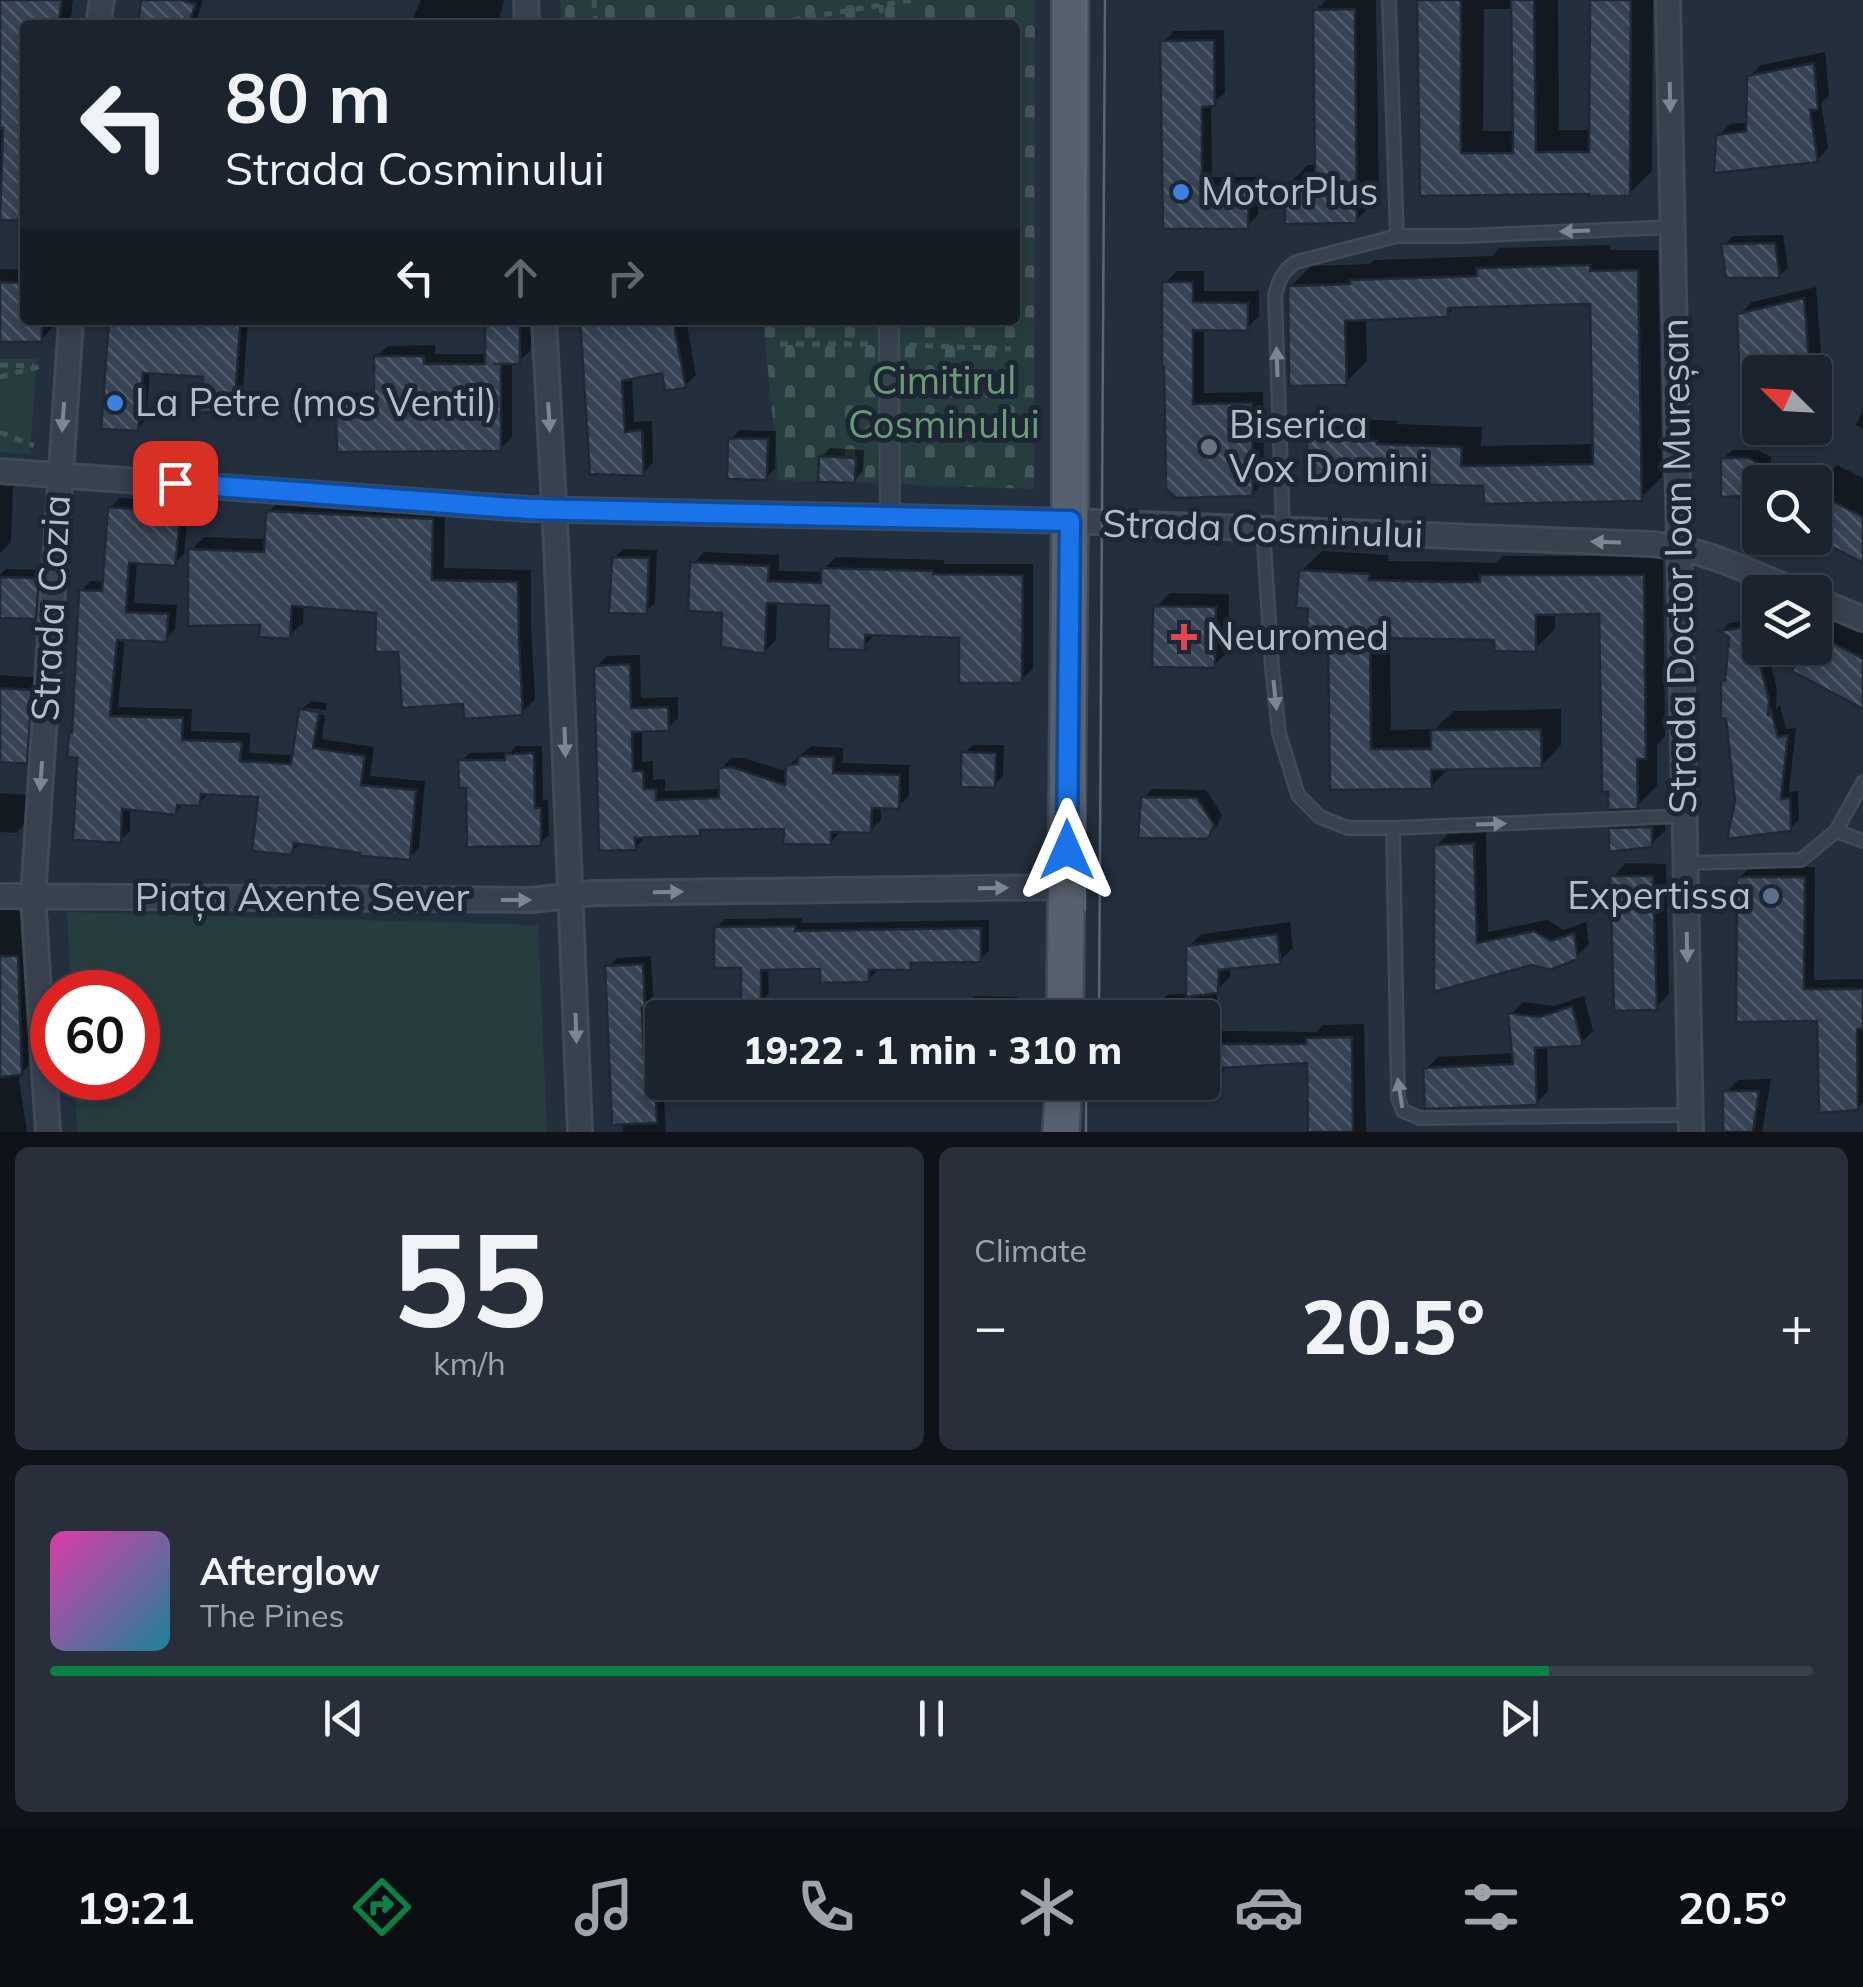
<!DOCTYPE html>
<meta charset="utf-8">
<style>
body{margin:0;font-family:Mulish,sans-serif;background:#282f3a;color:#f1f3f6;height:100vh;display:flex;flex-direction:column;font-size:38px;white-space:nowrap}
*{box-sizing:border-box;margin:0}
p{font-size:32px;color:#a0a4aa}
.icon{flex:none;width:55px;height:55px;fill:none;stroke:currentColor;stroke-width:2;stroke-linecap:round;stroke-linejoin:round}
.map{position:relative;height:1132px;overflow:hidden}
.drawer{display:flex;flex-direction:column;gap:15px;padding:15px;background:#0f1319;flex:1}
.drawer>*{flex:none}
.banner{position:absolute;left:20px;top:20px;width:1000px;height:305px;border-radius:10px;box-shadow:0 5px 15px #0003,0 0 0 2px #39404a;background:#1b232e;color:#f1f3f6;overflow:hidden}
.needle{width:65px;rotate:294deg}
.buttons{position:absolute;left:1742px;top:355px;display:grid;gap:20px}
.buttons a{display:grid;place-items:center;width:90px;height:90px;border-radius:10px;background:#1b232e;box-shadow:0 5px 15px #0003,0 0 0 2px #39404a;font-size:50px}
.speed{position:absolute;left:30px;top:970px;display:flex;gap:20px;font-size:50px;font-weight:700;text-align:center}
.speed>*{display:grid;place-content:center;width:130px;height:130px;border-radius:50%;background:#1b232e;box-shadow:0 5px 15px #0003,0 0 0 2px #39404a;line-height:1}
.speed .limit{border:15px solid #d22;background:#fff;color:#111}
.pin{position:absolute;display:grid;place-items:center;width:85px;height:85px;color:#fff;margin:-42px;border-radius:20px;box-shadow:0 5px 15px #0006}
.me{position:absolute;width:110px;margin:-55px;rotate:0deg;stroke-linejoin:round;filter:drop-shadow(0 0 8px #0008)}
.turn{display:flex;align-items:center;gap:35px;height:210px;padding:0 40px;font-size:45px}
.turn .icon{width:130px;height:130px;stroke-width:2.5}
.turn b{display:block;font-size:70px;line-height:85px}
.lanes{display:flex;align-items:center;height:95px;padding:0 40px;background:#0003;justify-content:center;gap:50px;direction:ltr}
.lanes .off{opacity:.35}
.big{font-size:75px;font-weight:800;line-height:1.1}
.drawer .tile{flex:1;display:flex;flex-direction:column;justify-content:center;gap:15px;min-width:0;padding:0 35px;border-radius:15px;background:#282f3a}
.drawer .dial{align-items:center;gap:0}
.dial b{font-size:130px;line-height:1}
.song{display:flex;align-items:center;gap:30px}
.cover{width:120px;height:120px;border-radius:15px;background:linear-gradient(135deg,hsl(320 70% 55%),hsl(190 70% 35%))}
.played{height:10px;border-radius:5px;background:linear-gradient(90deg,#0b8043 85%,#39404a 85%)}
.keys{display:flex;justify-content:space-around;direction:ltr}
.heat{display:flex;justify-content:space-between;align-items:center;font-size:55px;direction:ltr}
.drawer .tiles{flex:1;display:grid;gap:15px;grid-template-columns:1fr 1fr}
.tile:last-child{grid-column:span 2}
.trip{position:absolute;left:645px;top:1000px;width:575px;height:100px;border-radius:10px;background:#1b232e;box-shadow:0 5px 15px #0003,0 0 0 2px #39404a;font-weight:800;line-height:100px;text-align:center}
.dock{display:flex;height:160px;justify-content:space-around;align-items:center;background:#0b0e12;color:#a0a4aa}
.dock .icon{width:70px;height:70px}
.dock .active{color:#0b8043}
.dock b{font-size:45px;color:#f1f3f6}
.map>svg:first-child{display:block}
</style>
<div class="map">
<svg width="1863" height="1132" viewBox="0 0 1863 1132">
<defs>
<pattern id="cemetery-stones" width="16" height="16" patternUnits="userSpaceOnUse" patternTransform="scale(2.5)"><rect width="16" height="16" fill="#263c3f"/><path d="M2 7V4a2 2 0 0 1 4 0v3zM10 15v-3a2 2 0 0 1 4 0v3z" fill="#435659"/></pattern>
<pattern id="building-back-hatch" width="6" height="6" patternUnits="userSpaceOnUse" patternTransform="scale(2.5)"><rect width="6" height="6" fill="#364354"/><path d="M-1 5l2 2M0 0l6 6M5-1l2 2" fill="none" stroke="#515c6b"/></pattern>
</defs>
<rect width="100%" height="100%" fill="#242f3e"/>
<path fill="url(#cemetery-stones)" d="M560 0H1035L1034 489 779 480 763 320H1015V25H561Z"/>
<path fill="#263c3f" d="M0 359H37L30 454 0 452Z
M67 912 538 925 547 1132H77L75 1078H138V992H71Z"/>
<path fill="#0007" fill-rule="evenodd" d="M0 0H73L70 25H25V219L0 218Z
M144 0H203L195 25H140Z
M421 0H504L498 24 514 25H410Z
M1326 0H1376L1379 198 1356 220 1286 187 1308 165H1317L1315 11Z
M1419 0H1558L1559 130H1591L1592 0H1653L1652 171 1629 194 1422 193ZM1484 9H1513L1515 131H1483Z
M1224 30 1225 93 1211 104 1212 177H1258V215L1247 226 1165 227 1163 42 1174 31Z
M1825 52 1829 96 1821 103 1828 148 1817 160 1718 136 1730 124 1749 122V77L1761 65Z
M1783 235 1788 267 1779 276 1724 245 1733 236Z
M1610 245V250H1658L1662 477 1641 498 1486 483 1310 440 1331 418 1397 421V424L1482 427 1481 446 1595 444 1593 302 1457 305 1447 315 1366 317 1367 361 1346 382 1290 287 1311 266 1370 264 1374 260 1492 256 1500 248Z
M0 269 25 270V320H54V326L41 340H0Z
M1177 271H1204V291H1259V316L1247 328H1204V393L1263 392 1264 482 1252 494 1177 496 1165 283Z
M1816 287 1821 351 1815 372H1764L1765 362 1739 315 1752 302Z
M111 320H248L242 403 233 412 205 374 150 370 146 420 137 429Z
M487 320H531V350L519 361 512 362V437L500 449 339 405 351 393H377L376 357 388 346 435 345V354H487Z
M583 320H686L696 375 685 385 664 370 632 377 634 422 652 421 653 463 643 473 592 471Z
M1863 410V429L1856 425Z
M1760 416V428H1801V430L1788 443 1756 444Z
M740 430 776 431 775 469 766 477 731 439Z
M830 448 864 450 863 471 854 480 821 457Z
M1732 450H1757L1771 457V482H1760V493L1723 459Z
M1837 465 1863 478V560L1815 536V487Z
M0 485 13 486 11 542 0 553Z
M120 498 189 504 184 554 174 564 137 561 134 603 177 605 175 629 166 639 125 637 118 707 192 709 191 731 251 733 249 753 295 755 301 710 311 701 327 703 326 710 306 708V713L325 715 322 739 374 747 370 776 425 781 419 848 409 858 302 842 291 852 261 795 209 793 199 803 185 802 176 812 130 808V831L120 840 71 734 74 730 81 591 91 581 105 582 110 508Z
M282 499 445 507 444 568 531 570V625L535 699 522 712 465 701 400 650 378 611 304 604 303 623 289 636 262 623 191 550 204 537 267 539 268 512Z
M623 549 657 550 655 603 646 611 614 558Z
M1322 551 1389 555 1388 561 1466 562 1496 563 1503 556H1663L1665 736 1657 745V786L1637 806 1602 612H1555V629L1535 649 1497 637 1390 635 1391 730 1435 729 1454 711 1561 709V745L1541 766 1450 767 1431 787 1332 788 1331 640 1311 607 1301 571Z
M704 552 779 555V571L824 572V569L836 557 944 560V564H1033V669L1021 680 962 635 875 633 864 647 832 603 777 601 776 640 764 652 725 610 693 564Z
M6 569 47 570 44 608 35 617 0 615V575Z
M1170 593 1229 594 1228 652 1214 665 1156 607Z
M1841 608 1863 620V706L1795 670 1807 648H1815V633Z
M1760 618V648H1779L1769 658 1777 690 1776 709 1780 705 1786 729 1796 728 1789 792 1798 791 1799 820 1790 829 1737 801 1723 682 1728 677 1731 635 1722 630 1730 623Z
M640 655 641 698 678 697V718L668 728 642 729V762L653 761V780L665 779V791L721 789V769L731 758H744L788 772V766L811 746 843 748V763L909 765V796L898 806H881V820L870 831 840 832 830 843 786 826 705 827 699 834 645 837 635 848 596 667 607 656Z
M0 675 43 678 38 749 26 761 0 760Z
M973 745H1004L1003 776 994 785 964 753Z
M516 746H542L543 800H548L549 835 540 843 469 785 461 761 470 753 511 752Z
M1152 789 1206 790 1222 815 1216 827 1207 836 1144 798Z
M0 793 30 795 28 820 16 833 0 832Z
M1665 814V831L1651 844 1611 829 1625 816Z
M1486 832 1488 932 1547 920 1564 930 1586 922 1589 944 1576 956 1532 962 1437 989 1436 846 1448 834Z
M1626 863 1666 864 1669 994 1656 1007 1613 877Z
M1750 867H1815L1814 980 1863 979V1102L1857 1108 1819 1018 1739 878Z
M0 904H11L24 915 29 1065 21 1073H18L27 1132H0Z
M802 918 803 923 989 920V951L980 960 917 961 910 967 877 968V971L868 980 822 967H768L769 993 760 1002 743 965 716 928 725 919Z
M1290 922 1293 948 1279 961 1231 966 1230 977 1216 991 1222 1031 1316 1032 1323 1025 1364 1024 1366 1132H1311L1309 1061 1227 1065 1218 1079 1204 1093 1149 1096 1150 1082H1202V1018H1152L1153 1009 1167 995 1189 993 1188 947 1202 934Z
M651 956 653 996 650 999 653 1073 662 1072 666 1132H623L608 967 617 958Z
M975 996 1018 997 1017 1018H963V1008Z
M1584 996 1593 1031 1581 1043 1547 1045 1548 1091 1536 1103 1426 1069 1438 1057 1514 1053 1511 1014 1523 1002 1554 1006Z
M847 1000V1018H814L813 1010 822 1001Z
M1771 1079 1762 1132H1726V1092L1738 1080Z
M895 1082H975V1088L963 1100 894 1098Z"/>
<path fill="url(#building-back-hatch)" stroke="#1f2835" stroke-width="2.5" d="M0 0H62L58 25H25V221L0 220 3 128 0 129Z
M141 0H180L196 4 188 25H138Z
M1417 0H1461V153H1513L1511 0H1534L1536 152H1589L1590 0H1631L1630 196H1589V194L1420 196Z
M1355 9 1357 223 1285 224 1284 186H1315L1313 10Z
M1214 40 1215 106 1202 107V187H1249L1248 229H1163L1160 41Z
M1814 63 1818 110H1810L1818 162 1714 173 1716 135 1746 131 1747 76Z
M1775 243 1780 278H1726L1721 244Z
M1590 265V271L1638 270 1642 501 1484 504 1483 486 1306 482 1307 438 1377 441V444L1462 447 1461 466 1593 464 1590 304 1448 308V317L1345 321 1347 385 1289 386 1288 286 1350 284V280L1477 276 1476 268Z
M0 282 25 283V320H42V342H0Z
M1162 282H1193V302L1248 303V331L1193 330V404L1252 403 1253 496 1176 498 1166 489 1164 367H1162Z
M1804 298 1810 372H1761L1762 365 1739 364 1737 314Z
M109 320H169L240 326 234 414 200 412 203 377 143 373 138 431 101 429Z
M485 320H520V364H494H501V451L337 452 336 404H374V356H424V364H485Z
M580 320H673L686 388 665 391 662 373 622 381 625 432 642 430 644 476 590 474Z
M728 438 768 439 767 480 727 479Z
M819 456 856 458 855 483 818 482Z
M1721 458H1748L1763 466V482H1760V496L1721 497Z
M1815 492 1863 517V563L1815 538Z
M108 507 181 513 175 566 129 563 126 612 168 614 167 642 117 640 110 716 183 718 182 740 242 742 240 761 291 764 299 709 319 712 313 748 365 756 361 785 416 790 410 860 360 856V853L294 843 292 855 252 851 258 797 201 794 200 806 177 805 176 815 122 809 121 843 73 840 77 758 67 757 69 732 72 733 79 590 102 591Z
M266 511 433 519 432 580 518 582 519 640 523 715 464 719 463 704 402 708 398 652H375L376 613 292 606 290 639 259 637 260 625 188 626V549L264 552Z
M612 557 649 558 647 614 609 613Z
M690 562 769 566 768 581 821 583V568L933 571V574L1023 575 1022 683H959V638L865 635V650L828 649 829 606 767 603 765 654 721 647 722 613 688 611Z
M1299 570 1370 574 1369 580 1445 582H1480V575H1644L1646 759H1637L1638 809 1608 810V792H1602L1599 614 1536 615V652L1494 651V640L1370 638 1371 749H1431V730L1541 729 1542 768 1431 770 1432 789 1330 790 1328 643 1306 641 1308 609 1296 608Z
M0 577 39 578 36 619 0 618Z
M1153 606 1216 607 1215 668 1152 667Z
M1760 625V654L1757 652 1769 700 1768 716 1771 710 1778 737 1788 735 1781 799 1790 798 1791 831 1727 839 1735 801 1726 719 1721 718V681H1725L1729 637 1718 631Z
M1815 633 1863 659V709L1792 671 1804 648H1815Z
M630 664 631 708 668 707 669 731 632 732 633 771H643L644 789H656V800L719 798 718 768 732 767 785 785 786 765 798 764V756L834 757 833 773 900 775 899 809 872 808 871 833 831 832V845L783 844 784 829 700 830V836L635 838 636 850 599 851 594 666Z
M0 688 32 690 27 764 0 762Z
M961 752 996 753 995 788 961 787Z
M534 753 535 808H541V846L467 847 466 788H459L458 760H505V754Z
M1141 797 1197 798 1214 825 1208 839 1138 838Z
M1652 827V847L1609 852V828Z
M1474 843 1477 943 1534 931 1551 941 1574 933 1578 959 1550 970 1532 965 1434 992V845Z
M1610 876H1653L1657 1010 1614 1011Z
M1737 877H1805L1804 989H1863V1029H1857L1858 1110 1819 1113 1817 1021 1736 1022Z
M795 926V931L981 928V962L911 963V970H869V982L820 983V969L761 970V1004L741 1005V968H714V927Z
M1277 934 1281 964 1219 970 1218 993 1186 997V946Z
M0 956H18L22 1075 0 1077Z
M643 964 645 1007 642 1008 645 1080H655L657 1123 612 1125 605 966Z
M1572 1006 1583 1046 1535 1048 1537 1105 1425 1109 1423 1068 1513 1064 1508 1013 1540 1017Z
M1352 1037 1353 1132H1308L1307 1063 1222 1068 1202 1099V1044H1306V1038Z
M1723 1091H1759L1753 1132H1723Z"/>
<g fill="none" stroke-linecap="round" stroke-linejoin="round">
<g stroke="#414a57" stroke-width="16">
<path id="service" d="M1389 0 1397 236
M1263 528 1272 667 1279 733 1298 795 1320 817 1348 828H1393L1684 816
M1283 529 1275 295C1279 279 1283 271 1296 262L1397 236H1465L1673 227
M1393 828 1398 1098 1403 1111 1420 1118 1690 1115
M1836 831 1863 841
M1685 863 1801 860 1836 831 1863 782"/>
</g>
<g stroke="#414a57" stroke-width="22">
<path id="pedestrian" d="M889 320 890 517"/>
</g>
<g stroke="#414a57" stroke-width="28">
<path id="minor" d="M526 0 527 25
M1668 0 1691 1132
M98 25 102 0
M544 320 556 542 580 1132
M0 471 528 509 1069 521 1652 544C1704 548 1751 573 1799 592
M1815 599 1863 619
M0 896 531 900 595 893 1067 887
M48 1132 33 897 71 320"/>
</g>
<g stroke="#414a57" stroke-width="40">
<path id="primary" d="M1065 1018 1070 509V0
M1061 1132 1064 1082"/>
</g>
<path stroke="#3f5557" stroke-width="5" stroke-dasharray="8 8" stroke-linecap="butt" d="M594 0 596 25
M881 5 882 25
M761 25 912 0
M780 344H868
M909 345 1011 349
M0 365 34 366
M0 377 42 366
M0 432 34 446
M909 437 1016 436"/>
<use href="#service" stroke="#38414e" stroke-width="11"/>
<use href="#pedestrian" stroke="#38414e" stroke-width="18"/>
<use href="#minor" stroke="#38414e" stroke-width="22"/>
<use href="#primary" stroke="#56606e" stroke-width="35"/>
<path stroke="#5a6575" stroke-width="2.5" d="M1085 910 1083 521 1086 0
M1099 1018 1105 0
M1086 1082V1132"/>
</g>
<defs><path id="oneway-solid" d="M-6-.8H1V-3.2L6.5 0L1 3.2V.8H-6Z" transform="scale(2.5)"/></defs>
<g fill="#7c8592">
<use href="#oneway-solid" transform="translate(1670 97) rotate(89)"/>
<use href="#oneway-solid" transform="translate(1575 231) rotate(178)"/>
<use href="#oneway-solid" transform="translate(1277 362) rotate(-92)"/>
<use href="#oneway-solid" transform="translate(63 417) rotate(94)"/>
<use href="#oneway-solid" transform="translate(549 417) rotate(87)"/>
<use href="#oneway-solid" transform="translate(1606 542) rotate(-178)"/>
<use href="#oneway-solid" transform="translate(1275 695) rotate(84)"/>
<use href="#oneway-solid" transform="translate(565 742) rotate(88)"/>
<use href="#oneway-solid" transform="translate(41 776) rotate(94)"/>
<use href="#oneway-solid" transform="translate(1491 824) rotate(-2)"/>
<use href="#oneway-solid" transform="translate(993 888) rotate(-1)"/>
<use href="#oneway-solid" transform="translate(668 892) rotate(-1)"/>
<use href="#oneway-solid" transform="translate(516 900)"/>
<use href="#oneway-solid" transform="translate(1687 947) rotate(89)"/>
<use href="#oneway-solid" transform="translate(576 1028) rotate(88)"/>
<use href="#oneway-solid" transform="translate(1400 1093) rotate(-99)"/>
</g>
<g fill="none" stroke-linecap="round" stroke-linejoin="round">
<g stroke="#114b97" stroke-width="25">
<path id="route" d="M175 483 528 509 1070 521 1067 850"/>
</g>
<use href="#route" stroke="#1a73e8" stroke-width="18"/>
</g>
<g fill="#3f7fe0" stroke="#1d2633" stroke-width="4">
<circle cx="1181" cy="192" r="10"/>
<circle cx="115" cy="403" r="10"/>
</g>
<circle fill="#6b7280" stroke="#1d2633" stroke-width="4" cx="1209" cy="447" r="10"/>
<path fill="#e0444e" stroke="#1d2633" stroke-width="4" d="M1179 622h10v10h10v10h-10v10h-10v-10h-10v-10h10z"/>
<circle fill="#5c6f8a" stroke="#1d2633" stroke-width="4" cx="1771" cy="896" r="10"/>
<g text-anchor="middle" stroke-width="10" stroke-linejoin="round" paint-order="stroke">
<g font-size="38" fill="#b4bcc9" stroke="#1d2633" text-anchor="start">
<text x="1201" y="205">MotorPlus</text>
<text x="135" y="416">La Petre (mos Ventil)</text>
<text x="1229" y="438">Biserica<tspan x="1229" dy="44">Vox Domini</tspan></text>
<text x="1206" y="650">Neuromed</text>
<text x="1751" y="909" text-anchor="end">Expertissa</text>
</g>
<g font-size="38" fill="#6b9a76" stroke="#1d2633">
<text x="944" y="394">Cimitirul<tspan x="944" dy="44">Cosminului</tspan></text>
</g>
<g font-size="38" fill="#b4bcc9" stroke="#1d2633">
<text transform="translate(1263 529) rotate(2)" y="13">Strada Cosminului</text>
<text transform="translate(1679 566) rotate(-91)" y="13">Strada Doctor Ioan Mureșan</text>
<text transform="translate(51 608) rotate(-87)" y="13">Strada Cozia</text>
<text x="302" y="911">Piața Axente Sever</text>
</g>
</g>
</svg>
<div class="buttons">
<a><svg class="needle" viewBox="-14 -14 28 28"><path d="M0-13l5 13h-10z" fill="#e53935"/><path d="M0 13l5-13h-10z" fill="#a0a4aa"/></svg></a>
<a><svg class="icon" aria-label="search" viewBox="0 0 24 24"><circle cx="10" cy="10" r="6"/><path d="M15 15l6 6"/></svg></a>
<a><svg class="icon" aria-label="layers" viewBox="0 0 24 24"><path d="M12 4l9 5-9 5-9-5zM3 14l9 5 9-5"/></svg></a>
</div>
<div class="speed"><div class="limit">60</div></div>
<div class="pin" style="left:175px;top:483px;background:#d93025"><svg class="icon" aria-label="arrive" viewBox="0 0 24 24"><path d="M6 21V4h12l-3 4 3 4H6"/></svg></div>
<svg class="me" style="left:1067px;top:850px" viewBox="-20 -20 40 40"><path d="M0-17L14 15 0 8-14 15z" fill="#1a73e8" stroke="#fff" stroke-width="4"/></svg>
<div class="trip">19:22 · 1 min · 310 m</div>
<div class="banner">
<div class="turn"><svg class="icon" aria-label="left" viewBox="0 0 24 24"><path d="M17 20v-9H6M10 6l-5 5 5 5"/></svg><div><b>80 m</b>Strada Cosminului</div></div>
<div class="lanes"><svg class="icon" aria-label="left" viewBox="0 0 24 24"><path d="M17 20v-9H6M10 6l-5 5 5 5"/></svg><svg class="icon off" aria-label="ahead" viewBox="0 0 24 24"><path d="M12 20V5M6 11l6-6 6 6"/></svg><svg class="icon off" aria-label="right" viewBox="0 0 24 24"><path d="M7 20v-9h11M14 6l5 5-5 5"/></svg></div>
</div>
</div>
<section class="drawer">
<div class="tiles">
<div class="tile dial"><b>55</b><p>km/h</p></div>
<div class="tile"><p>Climate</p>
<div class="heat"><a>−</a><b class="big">20.5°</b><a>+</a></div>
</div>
<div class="tile">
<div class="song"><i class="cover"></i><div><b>Afterglow</b><p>The Pines</p></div></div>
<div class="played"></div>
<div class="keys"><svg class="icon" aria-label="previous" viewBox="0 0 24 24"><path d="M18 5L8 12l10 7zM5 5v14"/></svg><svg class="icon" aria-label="pause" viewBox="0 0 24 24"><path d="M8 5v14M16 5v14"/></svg><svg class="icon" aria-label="next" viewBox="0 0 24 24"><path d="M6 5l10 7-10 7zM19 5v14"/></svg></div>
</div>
</div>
</section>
<nav class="dock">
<b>19:21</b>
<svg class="icon active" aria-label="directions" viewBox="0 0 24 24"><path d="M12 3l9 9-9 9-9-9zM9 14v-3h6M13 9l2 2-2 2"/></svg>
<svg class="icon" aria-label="music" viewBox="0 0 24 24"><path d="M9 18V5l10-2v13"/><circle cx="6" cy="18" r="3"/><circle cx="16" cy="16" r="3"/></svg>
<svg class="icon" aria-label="phone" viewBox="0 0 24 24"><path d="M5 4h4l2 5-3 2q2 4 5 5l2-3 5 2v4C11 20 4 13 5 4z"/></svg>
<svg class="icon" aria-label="climate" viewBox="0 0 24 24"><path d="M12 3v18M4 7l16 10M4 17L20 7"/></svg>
<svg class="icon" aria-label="car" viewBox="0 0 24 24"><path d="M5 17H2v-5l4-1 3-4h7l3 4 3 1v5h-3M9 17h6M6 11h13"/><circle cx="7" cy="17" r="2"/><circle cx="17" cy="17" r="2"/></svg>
<svg class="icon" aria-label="filters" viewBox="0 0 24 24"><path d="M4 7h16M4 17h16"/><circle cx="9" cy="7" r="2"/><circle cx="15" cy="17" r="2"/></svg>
<b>20.5°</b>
</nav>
